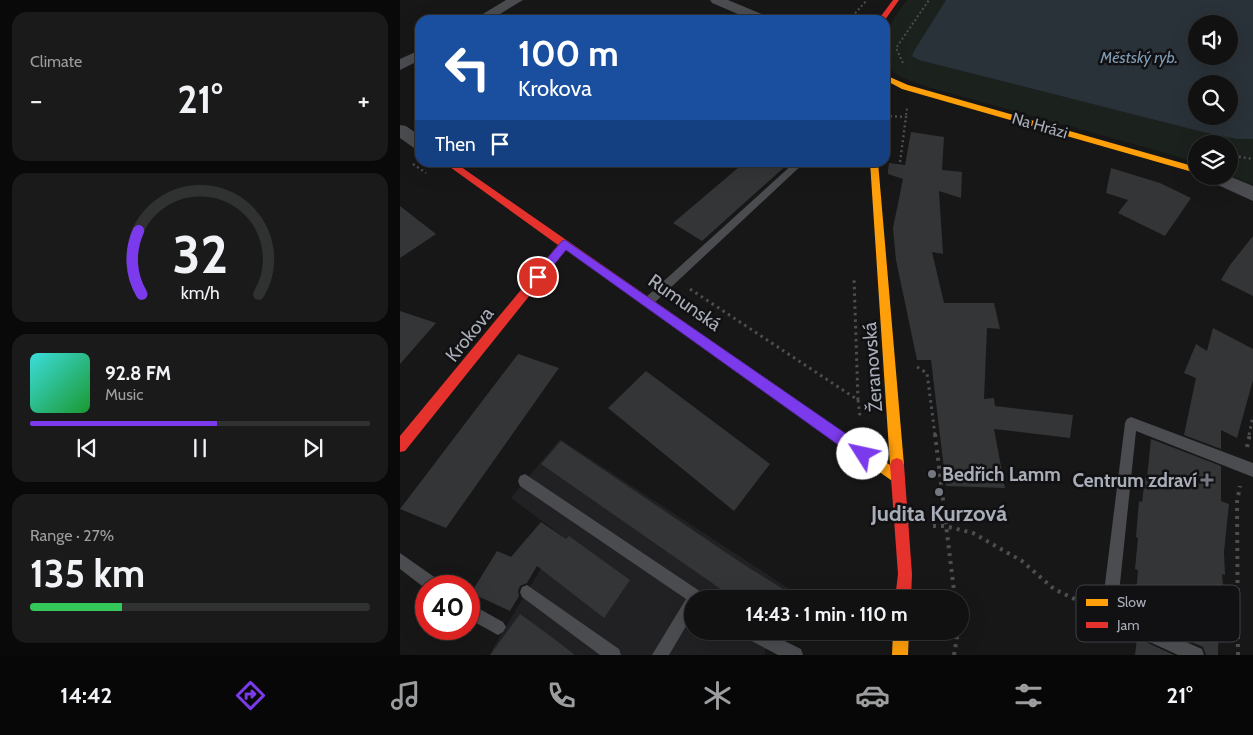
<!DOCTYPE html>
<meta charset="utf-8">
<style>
body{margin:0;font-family:Cabin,sans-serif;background:#1a1a1a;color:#f1f3f6;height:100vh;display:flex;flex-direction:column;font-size:19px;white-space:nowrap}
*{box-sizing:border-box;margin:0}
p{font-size:16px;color:#9c9d9f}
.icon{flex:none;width:28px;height:28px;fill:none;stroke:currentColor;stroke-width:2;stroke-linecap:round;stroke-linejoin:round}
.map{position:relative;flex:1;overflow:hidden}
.drawer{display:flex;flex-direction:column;gap:12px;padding:12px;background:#090909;width:400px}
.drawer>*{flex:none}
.guide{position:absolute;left:15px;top:15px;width:475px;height:152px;border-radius:15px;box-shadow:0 5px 20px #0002,0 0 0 1px #303131;background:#1a4fa0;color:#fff;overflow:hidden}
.fabs{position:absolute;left:788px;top:15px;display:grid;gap:10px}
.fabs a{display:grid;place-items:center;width:50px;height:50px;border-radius:50%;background:#111;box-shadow:0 5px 20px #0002,0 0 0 1px #303131;font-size:25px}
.speed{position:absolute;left:15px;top:575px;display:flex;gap:10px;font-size:25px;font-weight:700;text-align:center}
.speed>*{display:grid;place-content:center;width:65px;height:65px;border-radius:50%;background:#111;box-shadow:0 5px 20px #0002,0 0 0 1px #303131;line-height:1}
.speed .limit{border:8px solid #d22;background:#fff;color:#111}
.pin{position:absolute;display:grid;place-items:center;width:42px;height:42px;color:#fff;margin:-21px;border:2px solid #fff;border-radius:50%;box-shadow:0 1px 5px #0007}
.me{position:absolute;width:55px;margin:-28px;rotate:305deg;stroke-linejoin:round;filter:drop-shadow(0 0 4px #0008)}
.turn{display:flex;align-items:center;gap:18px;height:105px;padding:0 20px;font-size:22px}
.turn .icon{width:65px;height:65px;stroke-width:2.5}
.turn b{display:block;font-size:35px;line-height:42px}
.then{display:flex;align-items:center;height:48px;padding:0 20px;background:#0003;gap:10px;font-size:19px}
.big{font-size:38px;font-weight:800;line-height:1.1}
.drawer .card{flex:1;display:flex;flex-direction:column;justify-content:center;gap:8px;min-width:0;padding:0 18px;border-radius:15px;background:#1a1a1a}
.drawer .dial{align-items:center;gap:0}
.dial svg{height:130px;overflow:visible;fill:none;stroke:#303131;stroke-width:7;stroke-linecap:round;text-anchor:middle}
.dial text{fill:#f1f3f6;stroke:none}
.song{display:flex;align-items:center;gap:15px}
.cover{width:60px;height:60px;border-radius:8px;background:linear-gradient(135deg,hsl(180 70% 55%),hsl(130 70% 35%))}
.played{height:5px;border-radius:2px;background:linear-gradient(90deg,#7c3aed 55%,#303131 55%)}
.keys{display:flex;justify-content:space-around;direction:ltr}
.heat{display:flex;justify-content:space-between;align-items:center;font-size:28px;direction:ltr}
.charge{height:8px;border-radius:4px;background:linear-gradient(90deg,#34c759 27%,#303131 0)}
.trip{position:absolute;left:284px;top:590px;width:285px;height:50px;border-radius:25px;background:#111;box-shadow:0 5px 20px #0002,0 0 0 1px #303131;font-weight:800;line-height:50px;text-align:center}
.tab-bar{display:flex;height:80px;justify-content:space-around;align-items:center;background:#070707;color:#9c9d9f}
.tab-bar .icon{width:35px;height:35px}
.tab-bar .on{color:#7c3aed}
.tab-bar b{font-size:22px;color:#f1f3f6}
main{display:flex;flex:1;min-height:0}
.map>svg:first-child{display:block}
</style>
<main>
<section class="drawer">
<div class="card"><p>Climate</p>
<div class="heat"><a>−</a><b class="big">21°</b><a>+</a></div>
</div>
<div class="card dial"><svg viewBox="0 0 100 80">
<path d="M14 69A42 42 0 1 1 86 69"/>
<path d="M14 69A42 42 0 0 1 12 30" stroke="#7c3aed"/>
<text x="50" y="56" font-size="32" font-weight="700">32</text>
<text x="50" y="72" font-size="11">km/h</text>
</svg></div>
<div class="card">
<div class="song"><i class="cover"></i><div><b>92.8 FM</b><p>Music</p></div></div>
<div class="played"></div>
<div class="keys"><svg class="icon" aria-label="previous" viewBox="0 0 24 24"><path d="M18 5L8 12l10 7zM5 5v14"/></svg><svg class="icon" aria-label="pause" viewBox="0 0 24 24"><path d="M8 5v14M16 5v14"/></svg><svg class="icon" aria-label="next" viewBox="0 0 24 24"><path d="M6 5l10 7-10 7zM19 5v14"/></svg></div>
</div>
<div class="card"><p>Range · 27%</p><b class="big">135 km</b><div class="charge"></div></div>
</section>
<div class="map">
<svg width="853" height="655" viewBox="0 0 853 655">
<rect width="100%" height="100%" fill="#171717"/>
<path fill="#212124" d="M160 439 391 590 387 599H292V631H371L364 655H98L92 650 161 535 111 498Z"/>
<path fill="#1b211c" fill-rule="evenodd" d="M507 0H853V185L829 175V144H796V163L759 151 531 88C517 83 490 77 485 61 484 57 485 52 485 49 485 28 495 16 507 0ZM796 24H829V56H796ZM796 84H829V116H796Z"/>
<path fill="#2a3239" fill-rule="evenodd" d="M546 0H853V139H837L803 132 519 60 512 56 514 51ZM796 24H829V56H796ZM796 84H829V116H796Z"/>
<path fill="#343537" d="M511 132 544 137 542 170 562 172 561 198 539 191 543 254 532 252 544 303H594L600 329 587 328 584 399 594 398 595 406 673 415 670 438 594 429 605 488 546 486 531 360H517L496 260 493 228 503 179 488 174V171L489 163 505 165Z
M345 162H390L302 241 273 223Z
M711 168 760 183 791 198 765 236 718 213 728 200 706 193Z
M0 206 36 234 0 258Z
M853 236V296L821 280 830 265Z
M0 311 36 323 0 364Z
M813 328 853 349V380L837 438 821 430V449L784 435 796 378 784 373 796 344 807 351Z
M118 354 159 368 46 528 0 509Z
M246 371 370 464 334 511 208 408Z
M751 439 821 466V501L829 504 824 552 825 575 822 574 825 607 819 605 818 655H806L803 647 739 619 740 609 735 607 738 570 735 569 738 538 736 537 739 501 742 502 745 478H747Z
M161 441 343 564 399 599H335L141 464Z
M141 522 166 539 169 536 230 580 204 618 137 566 127 583 120 586 118 591 119 596 110 611 71 593 97 551 111 557Z
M120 614 149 635 175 655H90Z
M737 638 774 655H735Z"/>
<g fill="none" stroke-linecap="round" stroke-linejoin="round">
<path stroke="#4d4e52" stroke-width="2" stroke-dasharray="2 2.5" stroke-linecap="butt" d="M449 20 467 0
M503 63 496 48 529 0
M506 115 507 108"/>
<path stroke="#4d4e52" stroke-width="2.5" stroke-dasharray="2 3" stroke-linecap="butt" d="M485 116 506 117V114
M829 155 853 159
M500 162 506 117
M13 164 26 173"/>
<path stroke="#4d4e52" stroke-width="3" stroke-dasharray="2.5 4" stroke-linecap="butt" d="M290 289 458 400 454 278
M517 367 527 373 535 435
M458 400 460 416
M849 435 853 416"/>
<path stroke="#4d4e52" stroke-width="4" stroke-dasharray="3 5" stroke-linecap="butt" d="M535 434 555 599
M847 447 850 434
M533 526H545L573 533 622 561 654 589 689 606
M554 655 558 631
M838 655 837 502 840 486"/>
<path fill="#4b4c50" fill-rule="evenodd" d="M395 162H405L252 305H244L243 302 244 299Z
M731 417 853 463V477L736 431 717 612 802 649 804 655H778L704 621 701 616 725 423 727 419Z
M125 474 304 594 306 599H292V616L269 655H252L286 599 120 486 118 481 120 476Z
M0 553 40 581 42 586H26V589L0 569Z
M127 585 219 649 221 655H200L122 597 120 592 122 587Z
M69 603 103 622 106 627 103 632 98 635 69 619Z
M339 631H364L401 649 403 655H378L342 636Z"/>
<path fill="#4b4c50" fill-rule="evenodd" d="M106 0H123L90 20H73Z
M310 0H328L369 17 371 20H352L312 3Z
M20 50V60L0 70V59Z
M0 125 6 126 20 136V150L14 148 0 138Z
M804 176H829L853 186V201L807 180Z"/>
<path fill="#ff9f0a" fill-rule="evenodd" d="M485 75 508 85 796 167V173L502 89 485 80Z
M470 162H478L504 465 499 471 505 478 503 483 498 485 331 368 329 364 331 360 335 359 339 360 490 465Z
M493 631H509L508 655H492Z"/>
<path fill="#e5322d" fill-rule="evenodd" d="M493 0H499L485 20H478Z
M43 162H54L339 360 341 364 339 368 335 369 331 368 166 250 5 451 0 452V436L158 245Z
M497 458 502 460 504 465 512 574 511 599H495L498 574 490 465 492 460Z"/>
</g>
<path fill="#7c3aed" stroke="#51269a" d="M165 240 468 449 470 454 468 459 463 460 458 459 166 250 141 280H134L132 277 134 274 162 241Z"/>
<g fill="#757880" stroke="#111113" stroke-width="2">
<circle cx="532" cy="474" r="5"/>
<path d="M804.5 472.5h5v5h5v5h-5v5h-5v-5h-5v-5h5z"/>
<circle cx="539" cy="492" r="5"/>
</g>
<g text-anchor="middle" stroke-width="5" stroke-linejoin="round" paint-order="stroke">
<g font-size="16" font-style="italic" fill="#7f9bb3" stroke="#111113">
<text x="739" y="63">Městský ryb.</text>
</g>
<g font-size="16" fill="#a8adb8" stroke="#111113">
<text transform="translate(640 125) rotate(16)" y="6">Na Hrázi</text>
</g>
<g font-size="19" fill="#a8adb8" stroke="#111113">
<text transform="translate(285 302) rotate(35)" y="7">Rumunská</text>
<text transform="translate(69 334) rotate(-51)" y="7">Krokova</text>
<text transform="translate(472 367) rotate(-94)" y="7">Žeranovská</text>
</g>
<g font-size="19" font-weight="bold" fill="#a8adb8" stroke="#111113" text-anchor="start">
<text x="542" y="481">Bedřich Lamm</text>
<text x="797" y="487" text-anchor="end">Centrum zdraví</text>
</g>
<g font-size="22" font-weight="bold" fill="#a8adb8" stroke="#111113">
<text x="539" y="521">Judita Kurzová</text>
</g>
</g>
<rect x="676" y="585" width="164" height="57" rx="8" fill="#111113" stroke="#3e4045" stroke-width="1"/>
<rect x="686" y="599" width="22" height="7" fill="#ff9f0a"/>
<rect x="686" y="622" width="22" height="6" fill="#e5322d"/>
<g font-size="14" fill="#a8adb8">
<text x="717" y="607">Slow</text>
<text x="717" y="630">Jam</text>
</g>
</svg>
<div class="fabs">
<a><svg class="icon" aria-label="sound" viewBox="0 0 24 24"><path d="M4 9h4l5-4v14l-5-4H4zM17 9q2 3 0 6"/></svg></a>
<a><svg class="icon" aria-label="search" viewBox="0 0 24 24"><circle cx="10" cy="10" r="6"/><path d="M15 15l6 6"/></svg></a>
<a><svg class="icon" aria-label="layers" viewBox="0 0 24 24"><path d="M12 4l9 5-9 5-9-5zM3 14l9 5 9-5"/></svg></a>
</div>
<div class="speed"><div class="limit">40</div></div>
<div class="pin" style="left:138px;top:277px;background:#d93025"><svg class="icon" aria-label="arrive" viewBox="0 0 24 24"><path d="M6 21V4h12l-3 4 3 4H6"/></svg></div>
<svg class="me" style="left:463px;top:454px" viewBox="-20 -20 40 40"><circle r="19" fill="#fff"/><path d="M0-13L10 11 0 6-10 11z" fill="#7c3aed"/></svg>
<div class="trip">14:43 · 1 min · 110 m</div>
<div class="guide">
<div class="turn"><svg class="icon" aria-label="left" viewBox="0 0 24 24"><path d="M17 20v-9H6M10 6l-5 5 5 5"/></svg><div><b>100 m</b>Krokova</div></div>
<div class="then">Then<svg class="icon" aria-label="arrive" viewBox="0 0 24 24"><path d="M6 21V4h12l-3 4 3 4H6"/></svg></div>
</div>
</div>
</main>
<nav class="tab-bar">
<b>14:42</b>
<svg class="icon on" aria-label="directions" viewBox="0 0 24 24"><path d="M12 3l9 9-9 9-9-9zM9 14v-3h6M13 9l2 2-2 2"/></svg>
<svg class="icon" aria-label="music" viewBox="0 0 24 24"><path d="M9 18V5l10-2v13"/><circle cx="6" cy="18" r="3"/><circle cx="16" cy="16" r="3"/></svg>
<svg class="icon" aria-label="phone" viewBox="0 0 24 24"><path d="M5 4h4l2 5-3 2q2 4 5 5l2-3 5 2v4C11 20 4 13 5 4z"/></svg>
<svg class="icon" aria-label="climate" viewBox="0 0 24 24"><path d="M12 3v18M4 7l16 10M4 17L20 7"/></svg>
<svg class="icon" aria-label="car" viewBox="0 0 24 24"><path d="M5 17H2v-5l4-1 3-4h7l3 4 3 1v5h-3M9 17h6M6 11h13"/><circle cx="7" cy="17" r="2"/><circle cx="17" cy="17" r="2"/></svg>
<svg class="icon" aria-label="filters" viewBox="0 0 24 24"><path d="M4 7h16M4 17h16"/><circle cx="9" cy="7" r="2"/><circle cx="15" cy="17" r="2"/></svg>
<b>21°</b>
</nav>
